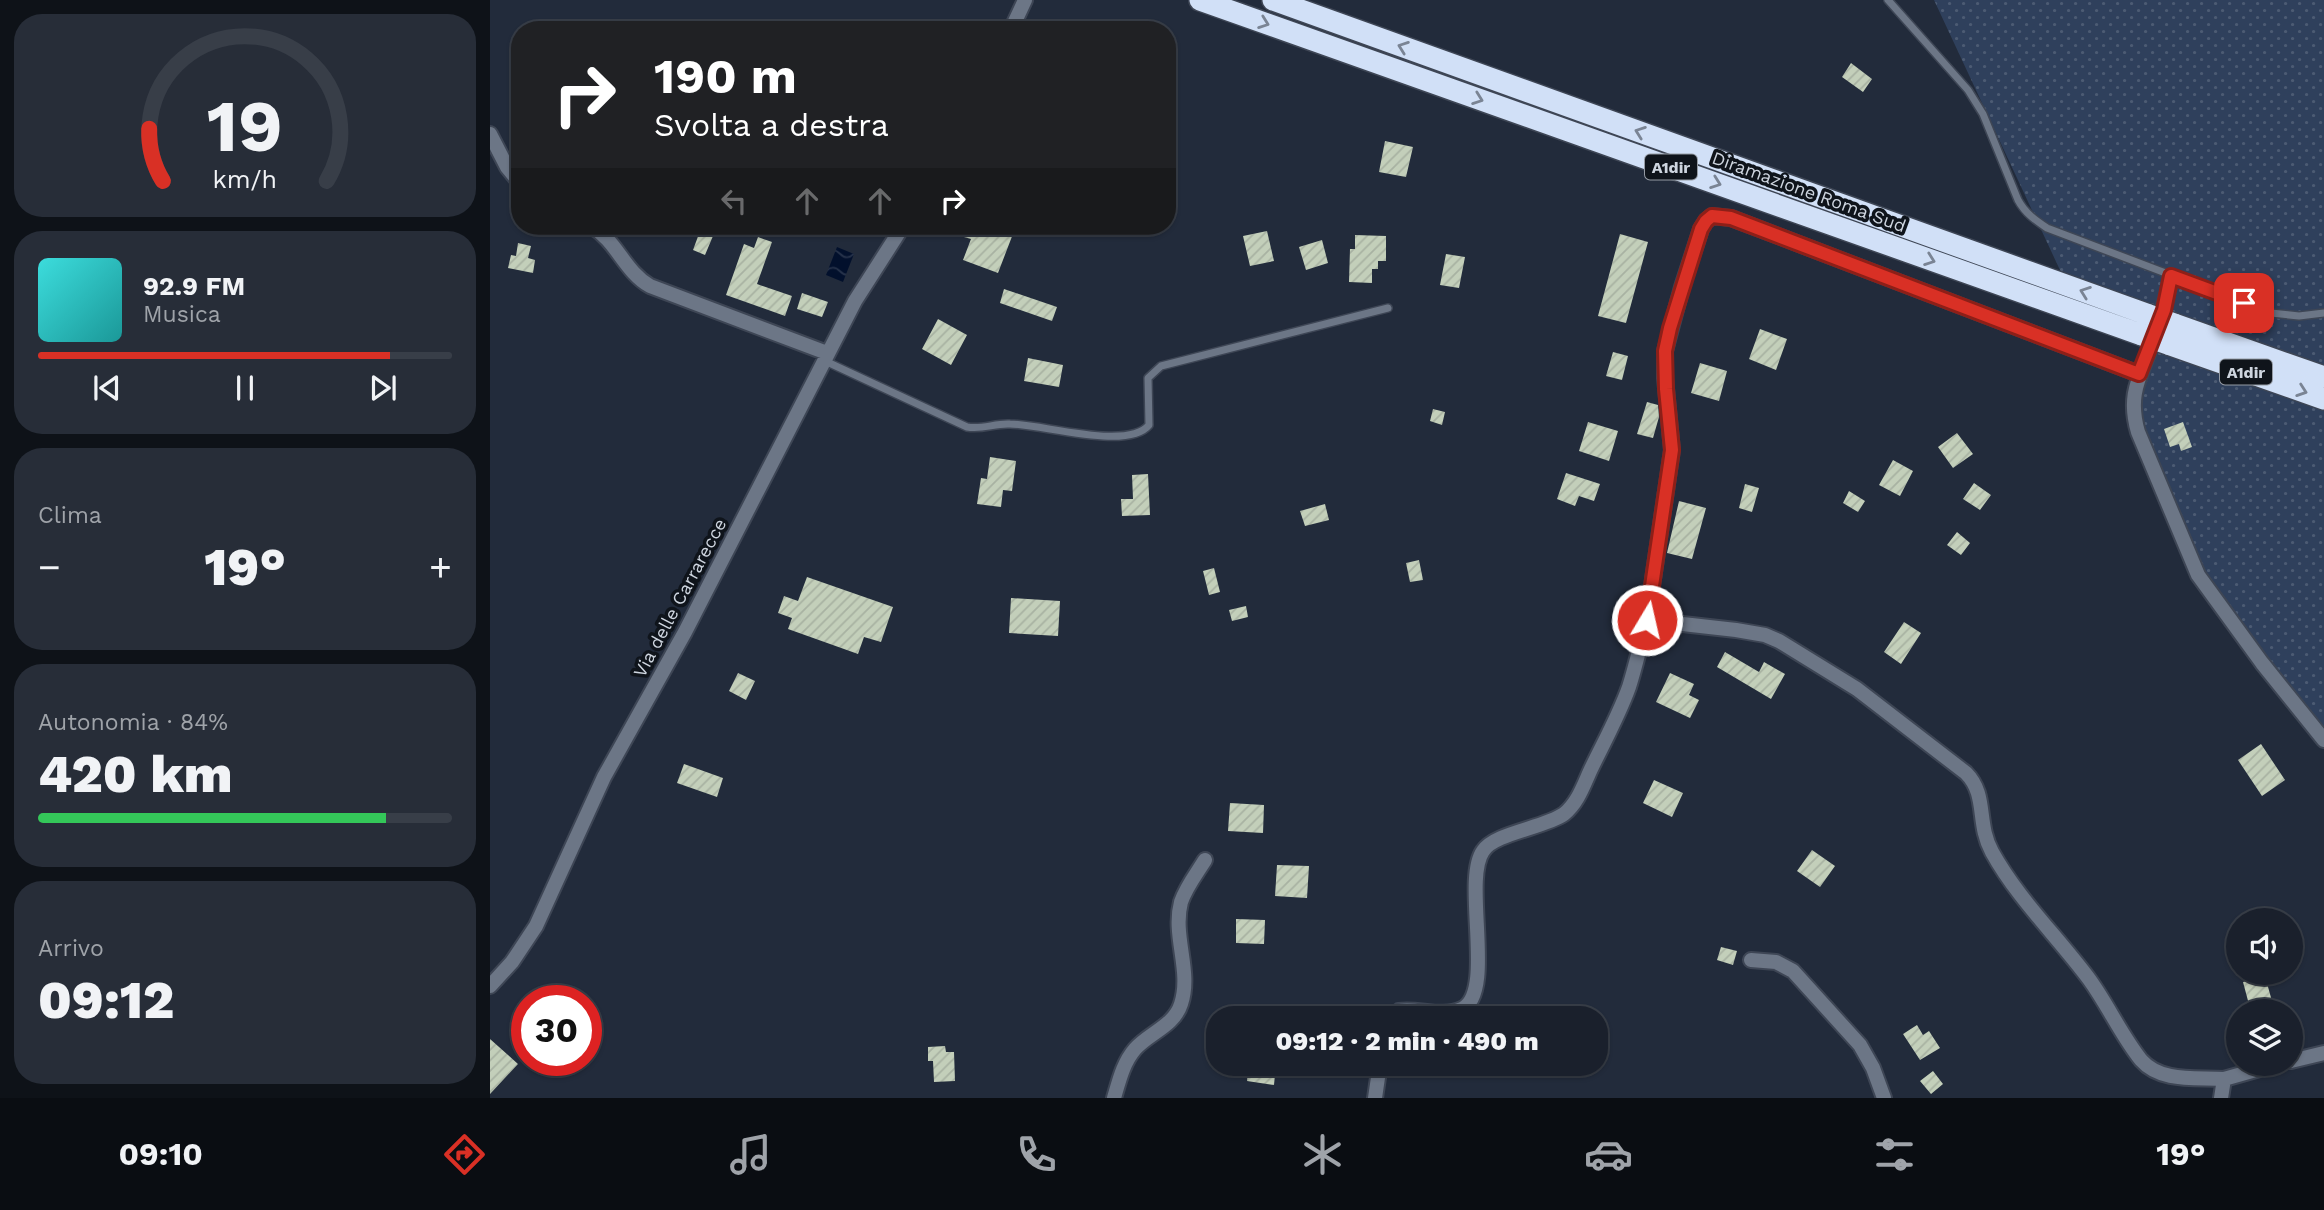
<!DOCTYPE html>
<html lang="it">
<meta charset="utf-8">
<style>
body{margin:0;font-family:"Work Sans",sans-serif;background:#272d38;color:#f1f3f6;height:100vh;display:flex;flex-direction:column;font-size:26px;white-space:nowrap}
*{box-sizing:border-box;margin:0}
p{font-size:23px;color:#9fa3a9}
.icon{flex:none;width:38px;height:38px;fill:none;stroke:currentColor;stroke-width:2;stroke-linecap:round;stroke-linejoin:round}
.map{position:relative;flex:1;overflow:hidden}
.details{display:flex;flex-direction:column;gap:14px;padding:14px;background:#0e1218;width:490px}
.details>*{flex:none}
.hud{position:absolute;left:21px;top:21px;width:665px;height:214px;border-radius:28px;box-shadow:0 2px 5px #0004,0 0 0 2px #383e48;background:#202124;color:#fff;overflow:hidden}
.buttons{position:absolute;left:1736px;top:908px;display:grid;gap:14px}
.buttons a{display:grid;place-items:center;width:77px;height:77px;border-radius:50%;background:#1a202c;box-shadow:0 2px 5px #0004,0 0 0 2px #383e48;font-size:35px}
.speed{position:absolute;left:21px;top:985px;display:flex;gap:14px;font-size:35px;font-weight:700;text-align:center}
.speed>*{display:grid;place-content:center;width:91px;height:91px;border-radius:50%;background:#1a202c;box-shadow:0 2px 5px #0004,0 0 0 2px #383e48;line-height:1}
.speed .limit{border:10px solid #d22;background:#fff;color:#111}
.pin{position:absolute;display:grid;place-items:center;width:60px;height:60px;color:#fff;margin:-30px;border-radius:14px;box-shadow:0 4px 10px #0006}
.me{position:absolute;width:77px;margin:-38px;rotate:9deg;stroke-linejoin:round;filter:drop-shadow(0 0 5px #0008)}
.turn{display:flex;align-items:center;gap:24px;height:147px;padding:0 28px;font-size:32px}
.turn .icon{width:91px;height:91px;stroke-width:2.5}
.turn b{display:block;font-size:49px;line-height:60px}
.lanes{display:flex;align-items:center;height:66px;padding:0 28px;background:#0003;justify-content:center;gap:35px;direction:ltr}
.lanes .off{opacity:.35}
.big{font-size:52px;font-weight:800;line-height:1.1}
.details .widget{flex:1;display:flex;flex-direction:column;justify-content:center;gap:10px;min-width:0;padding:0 24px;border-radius:28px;background:#272d38}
.details .dial{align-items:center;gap:0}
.dial svg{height:182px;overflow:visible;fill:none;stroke:#383e48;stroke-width:7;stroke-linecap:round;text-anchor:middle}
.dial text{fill:#f1f3f6;stroke:none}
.song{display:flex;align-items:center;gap:21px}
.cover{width:84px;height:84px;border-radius:10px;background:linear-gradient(135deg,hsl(180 70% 55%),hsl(180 70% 35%))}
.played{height:7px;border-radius:4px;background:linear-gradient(90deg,#d93025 85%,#383e48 85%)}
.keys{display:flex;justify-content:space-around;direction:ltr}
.heat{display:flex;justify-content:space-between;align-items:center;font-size:38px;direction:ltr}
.charge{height:10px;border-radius:5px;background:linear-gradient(90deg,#34c759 84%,#383e48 0)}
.trip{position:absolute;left:716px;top:1006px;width:402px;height:70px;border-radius:28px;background:#1a202c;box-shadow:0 2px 5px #0004,0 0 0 2px #383e48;font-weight:800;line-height:70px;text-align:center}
.tabs{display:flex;height:112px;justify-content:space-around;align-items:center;background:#0a0d12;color:#9fa3a9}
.tabs .icon{width:49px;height:49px}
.tabs .current{color:#d93025}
.tabs b{font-size:32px;color:#f1f3f6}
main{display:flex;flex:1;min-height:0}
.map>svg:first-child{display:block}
</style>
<main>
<section class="details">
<div class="widget dial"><svg viewBox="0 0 100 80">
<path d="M14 69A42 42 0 1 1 86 69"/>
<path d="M14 69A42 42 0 0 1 8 46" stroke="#d93025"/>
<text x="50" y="56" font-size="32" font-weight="700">19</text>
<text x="50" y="72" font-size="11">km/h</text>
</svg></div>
<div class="widget">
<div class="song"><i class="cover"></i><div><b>92.9 FM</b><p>Musica</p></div></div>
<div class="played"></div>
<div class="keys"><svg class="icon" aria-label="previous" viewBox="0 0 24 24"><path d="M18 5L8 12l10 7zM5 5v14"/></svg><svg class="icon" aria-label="pause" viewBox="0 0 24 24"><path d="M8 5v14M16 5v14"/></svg><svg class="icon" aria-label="next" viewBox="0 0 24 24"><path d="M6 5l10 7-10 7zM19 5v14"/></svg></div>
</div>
<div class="widget"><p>Clima</p>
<div class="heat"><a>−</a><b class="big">19°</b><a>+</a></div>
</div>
<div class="widget"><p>Autonomia · 84%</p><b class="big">420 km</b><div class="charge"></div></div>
<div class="widget"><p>Arrivo</p><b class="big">09:12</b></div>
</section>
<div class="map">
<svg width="1834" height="1098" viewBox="0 0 1834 1098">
<defs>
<pattern id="grass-dots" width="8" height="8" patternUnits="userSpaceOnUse" patternTransform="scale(1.75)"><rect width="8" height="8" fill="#2f405c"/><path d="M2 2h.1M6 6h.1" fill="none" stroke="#4c5b73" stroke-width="1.8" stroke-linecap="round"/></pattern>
<pattern id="water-waves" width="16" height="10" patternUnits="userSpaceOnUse" patternTransform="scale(1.75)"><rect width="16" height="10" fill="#02102c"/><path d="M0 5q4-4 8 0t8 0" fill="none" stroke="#26324a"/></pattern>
<pattern id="building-hatch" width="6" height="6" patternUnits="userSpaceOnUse" patternTransform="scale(1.75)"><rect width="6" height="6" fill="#c3cfba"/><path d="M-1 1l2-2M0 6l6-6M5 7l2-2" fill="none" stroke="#a8b2a2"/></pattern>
</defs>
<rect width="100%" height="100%" fill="#222b3b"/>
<path fill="url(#grass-dots)" d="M1444 0H1834V740L1722 596 1648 432 1652 335 1590 313Z"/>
<path fill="url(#water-waves)" d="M347 247 364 254 353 282 336 275Z"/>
<path fill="url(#building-hatch)" d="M1361 63 1382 79 1373 92 1352 77Z
M895 141 923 147 916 177 889 172Z
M478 226H526L508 273 473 260 481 239 474 237Z
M210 231 223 236 215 255 203 250Z
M777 231 784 261 760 266 753 236Z
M1130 234 1158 242 1136 323 1108 316Z
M865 235 896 236V261H888V269H882V283L859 282 860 249H865Z
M268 237 282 242 267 284 302 296 295 316 236 295 254 244 264 248Z
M832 240 838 263 816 270 809 247Z
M28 243 41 246 38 258 45 260 43 273 18 268 21 255 26 256Z
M956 254 975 257 969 288 950 285Z
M514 289 567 307 562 321 510 303Z
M312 293 338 302 332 317 307 309Z
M448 319 477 335 461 365 432 349Z
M1270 329 1297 339 1286 370 1259 359Z
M1123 352 1138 356 1132 380 1116 376Z
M538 358 573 365 569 387 534 381Z
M1210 363 1237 371 1229 401 1201 393Z
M1157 402 1168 405 1169 417 1163 438 1147 434Z
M943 409 955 412 952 425 940 421Z
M1098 422 1128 431 1119 461 1089 451Z
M1693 422 1702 447 1691 451 1689 444 1680 447 1674 429Z
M1467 433 1483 454 1463 468 1448 447Z
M500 457 526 461 522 491 513 490 511 507 487 504 491 478 497 479Z
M1403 460 1423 471 1410 496 1389 485Z
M1076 473 1110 484 1104 501 1089 496 1085 506 1067 499Z
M658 474 660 515 632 516 631 499H643L642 475Z
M1484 483 1501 495 1490 510 1473 499Z
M1255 484 1269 488 1262 512 1249 508Z
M1359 491 1375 501 1368 512 1353 503Z
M1189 501 1216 508 1202 559 1177 553Z
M835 504 839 520 815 526 810 511Z
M1467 532 1480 543 1471 555 1457 545Z
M929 560 933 580 920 582 916 563Z
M724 568 730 592 719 595 713 571Z
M317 577 403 607 391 642 374 637 368 654 298 629 302 618 288 613 294 596 308 601Z
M521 598 570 601 568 636 519 633Z
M756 606 758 617 742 621 739 610Z
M1414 622 1431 633 1411 664 1394 652Z
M1235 652 1269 672 1274 662 1295 674 1281 699 1227 667Z
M248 673 265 681 256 700 239 691Z
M1180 673 1204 684 1199 695 1209 700 1200 718 1166 702Z
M1771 744 1795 780 1772 796 1748 760Z
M194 764 233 778 227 797 187 783Z
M1164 780 1193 793 1182 817 1153 803Z
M740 803 774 805 773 833 738 831Z
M1322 850 1345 866 1330 887 1307 871Z
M787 865 819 866 817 898 785 896Z
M746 919 775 920 774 944 746 943Z
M1231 947 1247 951 1243 965 1227 960Z
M1775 976 1785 1012H1761L1753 982Z
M1427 1025 1433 1035 1439 1031 1450 1048 1430 1060 1413 1034Z
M0 1039 28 1064 0 1094Z
M455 1046 456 1052H464L465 1081 444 1082 443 1061H438V1047Z
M759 1064H786L784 1085 757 1081Z
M1443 1071 1453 1084 1441 1094 1430 1081Z"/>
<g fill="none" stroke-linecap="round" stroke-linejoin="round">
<g stroke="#3e4655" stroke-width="10">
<path id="service" d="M1398 0 1478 90 1493 114 1528 200C1535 213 1545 220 1557 228L1781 313 1809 316 1834 313
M335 361 477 427C492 430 505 423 520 424 552 424 638 451 659 425L658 378 671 366 898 308"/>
</g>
<g stroke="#3e4655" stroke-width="18">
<path id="minor" d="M521 30 535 0
M0 134 17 167 30 183
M101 226C127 241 134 271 160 286L337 353
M1681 276C1677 299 1670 321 1662 343 1650 377 1637 395 1648 432L1708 575 1772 663 1834 740
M1157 620 1182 450 1175 378V351L1192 287 1211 229 1216 221 1222 216 1241 218 1649 374
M1261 960 1286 962 1303 971 1370 1045 1383 1068 1394 1098
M0 986 22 962 46 926 114 777 195 632 365 301 413 226
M900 1018 909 1011C929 1008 952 1018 972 1009 1006 992 972 881 993 851 1004 833 1054 828 1074 814 1088 803 1094 784 1101 769 1114 742 1129 715 1139 687 1146 665 1151 642 1157 620L1246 630 1275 635 1289 641 1367 689 1476 773C1498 795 1486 823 1502 852 1528 899 1567 936 1599 979 1618 1005 1631 1035 1651 1060 1671 1083 1707 1077 1734 1079
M1801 1061 1834 1053
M624 1098C629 1081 633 1063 645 1049 659 1033 684 1026 691 1004 702 971 682 936 691 902 696 887 707 873 715 860
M885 1098 890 1064
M1731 1098 1734 1079 1787 1064"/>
</g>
<g stroke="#3e4655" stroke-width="24">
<path id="motorway" d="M710 0 1652 335
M783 0 1659 315
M1684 324 1834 377
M1678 344 1834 399"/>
</g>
<use href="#service" stroke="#6c7686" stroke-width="7"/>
<use href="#minor" stroke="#6c7686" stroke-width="14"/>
<use href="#motorway" stroke="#d1e0f7" stroke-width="21"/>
<g stroke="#3e4655" stroke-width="24" stroke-linecap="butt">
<path id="motorway-bridge" d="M1659 315 1684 324
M1652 335 1678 344"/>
</g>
<use href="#motorway-bridge" stroke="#d1e0f7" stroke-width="21"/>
</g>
<defs><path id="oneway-chevron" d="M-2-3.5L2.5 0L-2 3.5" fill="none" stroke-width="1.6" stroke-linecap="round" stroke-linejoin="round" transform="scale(1.75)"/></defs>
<g stroke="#7a8494">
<use href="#oneway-chevron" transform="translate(774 23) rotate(20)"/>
<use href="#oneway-chevron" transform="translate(913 47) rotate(-160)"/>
<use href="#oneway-chevron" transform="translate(988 99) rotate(20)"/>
<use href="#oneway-chevron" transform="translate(1150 132) rotate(-160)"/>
<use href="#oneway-chevron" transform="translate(1226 183) rotate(20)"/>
<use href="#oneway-chevron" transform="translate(1440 260) rotate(20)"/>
<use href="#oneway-chevron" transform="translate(1595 292) rotate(-160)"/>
<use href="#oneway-chevron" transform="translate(1812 391) rotate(19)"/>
</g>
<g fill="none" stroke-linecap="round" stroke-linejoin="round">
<g stroke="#8d1f18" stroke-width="18">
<path id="route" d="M1157 620 1182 450 1176 389 1175 351 1180 328 1211 229 1216 221 1222 216 1241 218 1649 374 1674 310 1681 276 1754 303"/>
</g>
<use href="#route" stroke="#d93025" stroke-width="12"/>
</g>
<g text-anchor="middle" stroke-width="7" stroke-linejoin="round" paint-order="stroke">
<g fill="#0f141b" stroke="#959ba4" stroke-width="2">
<rect x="1155" y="154.5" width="52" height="25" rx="5"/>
<rect x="1730" y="359.5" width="52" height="25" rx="5"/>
</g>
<g font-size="16" font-weight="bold" fill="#ced5df">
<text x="1181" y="173">A1dir</text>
<text x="1756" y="378">A1dir</text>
</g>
<g font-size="18" fill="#ced5df" stroke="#0f141b">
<text transform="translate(1319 192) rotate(20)" y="6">Diramazione Roma Sud</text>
<text transform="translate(190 598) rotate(-62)" y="6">Via delle Carrarecce</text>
</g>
</g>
</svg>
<div class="buttons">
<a><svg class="icon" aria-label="sound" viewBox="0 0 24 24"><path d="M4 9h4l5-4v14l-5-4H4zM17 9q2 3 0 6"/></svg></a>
<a><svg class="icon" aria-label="layers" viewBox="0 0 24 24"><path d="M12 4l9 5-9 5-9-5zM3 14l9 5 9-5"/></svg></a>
</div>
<div class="speed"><div class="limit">30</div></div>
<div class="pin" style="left:1754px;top:303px;background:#d93025"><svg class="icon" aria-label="arrive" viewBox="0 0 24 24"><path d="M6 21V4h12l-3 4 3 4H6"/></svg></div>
<svg class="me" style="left:1157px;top:620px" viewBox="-20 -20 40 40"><circle r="17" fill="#d93025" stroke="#fff" stroke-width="3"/><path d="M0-11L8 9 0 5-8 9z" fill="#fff"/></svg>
<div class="trip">09:12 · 2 min · 490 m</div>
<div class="hud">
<div class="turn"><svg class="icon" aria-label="right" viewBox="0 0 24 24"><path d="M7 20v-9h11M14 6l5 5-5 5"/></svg><div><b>190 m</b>Svolta a destra</div></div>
<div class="lanes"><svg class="icon off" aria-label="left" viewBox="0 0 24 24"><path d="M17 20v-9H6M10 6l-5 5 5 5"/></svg><svg class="icon off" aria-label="ahead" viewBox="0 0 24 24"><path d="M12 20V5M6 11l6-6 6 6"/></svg><svg class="icon off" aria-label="ahead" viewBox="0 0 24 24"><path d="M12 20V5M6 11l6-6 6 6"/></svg><svg class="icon" aria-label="right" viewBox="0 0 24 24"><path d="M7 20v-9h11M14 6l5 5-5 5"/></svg></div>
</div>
</div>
</main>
<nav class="tabs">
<b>09:10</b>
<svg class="icon current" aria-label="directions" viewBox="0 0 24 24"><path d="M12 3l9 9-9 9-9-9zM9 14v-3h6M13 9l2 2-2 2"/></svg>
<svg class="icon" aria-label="music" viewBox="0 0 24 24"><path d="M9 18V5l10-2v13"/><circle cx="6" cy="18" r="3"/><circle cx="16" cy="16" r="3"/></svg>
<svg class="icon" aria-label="phone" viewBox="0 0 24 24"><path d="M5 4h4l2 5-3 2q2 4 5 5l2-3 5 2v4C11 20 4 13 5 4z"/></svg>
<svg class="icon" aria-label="climate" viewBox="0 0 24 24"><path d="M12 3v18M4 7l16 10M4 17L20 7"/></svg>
<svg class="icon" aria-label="car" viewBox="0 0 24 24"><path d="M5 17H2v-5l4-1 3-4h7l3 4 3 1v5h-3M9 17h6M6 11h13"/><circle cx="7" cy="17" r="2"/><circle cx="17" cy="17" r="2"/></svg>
<svg class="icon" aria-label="filters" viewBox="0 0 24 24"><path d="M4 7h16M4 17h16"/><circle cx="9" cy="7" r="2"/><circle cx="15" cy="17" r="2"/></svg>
<b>19°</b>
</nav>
